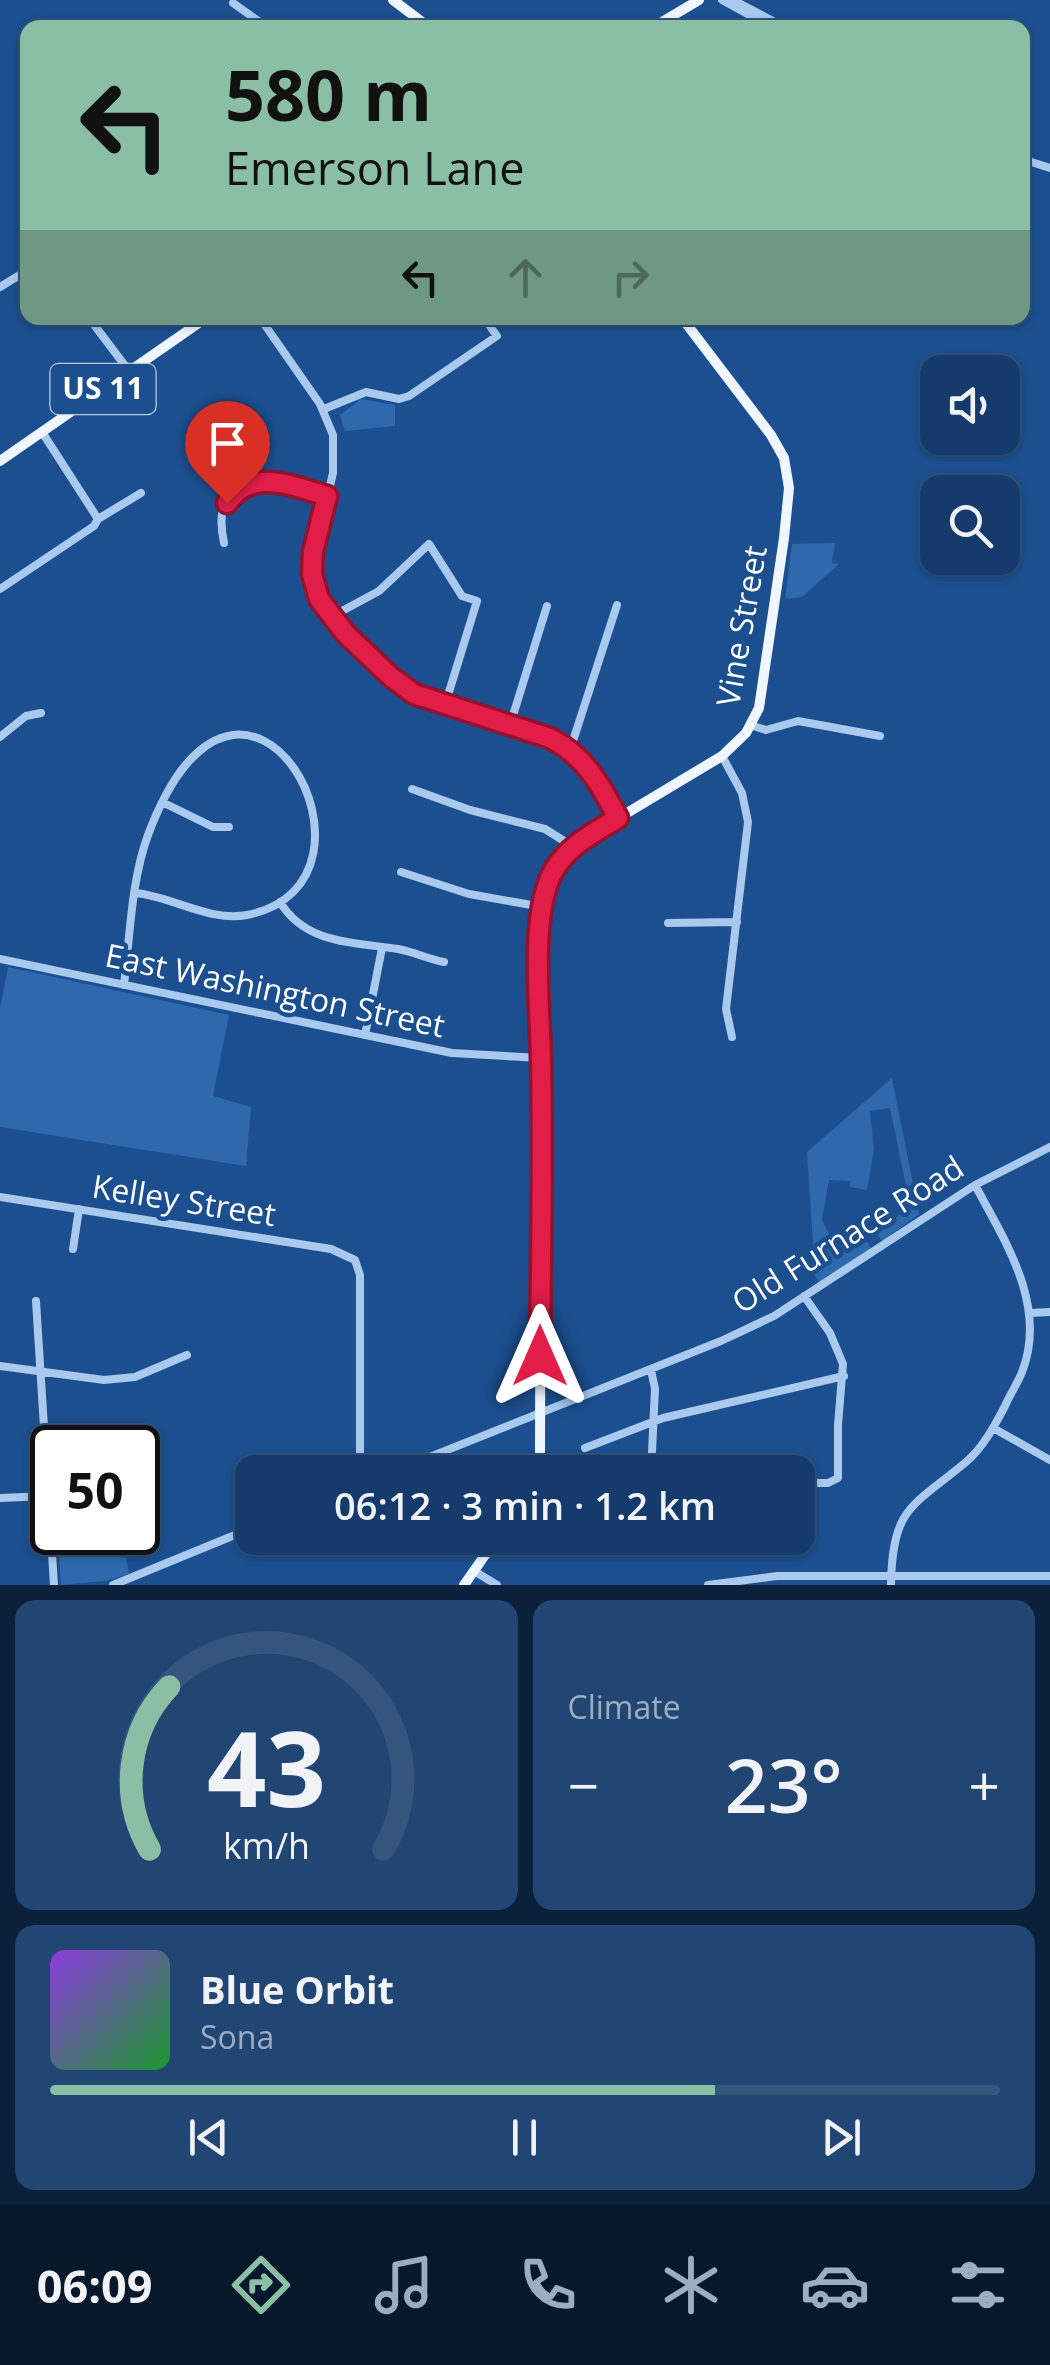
<!DOCTYPE html>
<meta charset="utf-8">
<style>
body{margin:0;font-family:"Open Sans",sans-serif;background:#214673;color:#f1f3f6;height:100vh;display:flex;flex-direction:column;font-size:38px;white-space:nowrap}
*{box-sizing:border-box;margin:0}
p{font-size:32px;color:#9dadc1}
.icon{flex:none;width:55px;height:55px;fill:none;stroke:currentColor;stroke-width:2;stroke-linecap:round;stroke-linejoin:round}
.map{position:relative;height:1585px;overflow:hidden}
.panel{display:flex;flex-direction:column;gap:15px;padding:15px;background:#0b203b;flex:1}
.panel>*{flex:none}
.banner{position:absolute;left:20px;top:20px;width:1010px;height:305px;border-radius:20px;box-shadow:0 2px 8px #0004,0 0 0 2px #33557e;background:#8abfa5;color:#111;overflow:hidden}
.fabs{position:absolute;left:920px;top:355px;display:grid;gap:20px}
.fabs a{display:grid;place-items:center;width:100px;height:100px;border-radius:20px;background:#143b6b;box-shadow:0 2px 8px #0004,0 0 0 2px #33557e;font-size:50px}
.speed{position:absolute;left:30px;top:1425px;display:flex;gap:20px;font-size:50px;font-weight:700;text-align:center}
.speed>*{display:grid;place-content:center;width:130px;height:130px;border-radius:50%;background:#143b6b;box-shadow:0 2px 8px #0004,0 0 0 2px #33557e;line-height:1}
.speed .limit{border:5px solid #111;border-radius:15px;background:#fff;color:#111}
.pin{position:absolute;display:grid;place-items:center;width:85px;height:85px;color:#fff;margin:-102px -42px;border-radius:50% 50% 50% 0;rotate:-45deg;box-shadow:0 0 10px #0007}
.pin .icon{rotate:45deg}
.me{position:absolute;width:110px;margin:-55px;rotate:0deg;stroke-linejoin:round;filter:drop-shadow(0 0 8px #0008)}
.turn{display:flex;align-items:center;gap:35px;height:210px;padding:0 40px;font-size:45px}
.turn .icon{width:130px;height:130px;stroke-width:2.5}
.turn b{display:block;font-size:70px;line-height:85px}
.lanes{display:flex;align-items:center;height:95px;padding:0 40px;background:#0003;justify-content:center;gap:50px;direction:ltr}
.lanes .off{opacity:.35}
.big{font-size:75px;font-weight:600;line-height:1.1}
.panel .card{flex:1;display:flex;flex-direction:column;justify-content:center;gap:15px;min-width:0;padding:0 35px;border-radius:20px;background:#214673}
.panel .dial{align-items:center;gap:0}
.dial svg{height:260px;overflow:visible;fill:none;stroke:#33557e;stroke-width:7;stroke-linecap:round;text-anchor:middle}
.dial text{fill:#f1f3f6;stroke:none}
.song{display:flex;align-items:center;gap:30px}
.cover{width:120px;height:120px;border-radius:15px;background:linear-gradient(135deg,hsl(270 70% 55%),hsl(130 70% 35%))}
.played{height:10px;border-radius:5px;background:linear-gradient(90deg,#8abfa5 70%,#33557e 70%)}
.keys{display:flex;justify-content:space-around;direction:ltr}
.heat{display:flex;justify-content:space-between;align-items:center;font-size:55px;direction:ltr}
.panel .tiles{flex:1;display:grid;gap:15px;grid-template-columns:1fr 1fr}
.card:last-child{grid-column:span 2}
.trip{position:absolute;left:235px;top:1455px;width:580px;height:100px;border-radius:20px;background:#143b6b;box-shadow:0 2px 8px #0004,0 0 0 2px #33557e;font-weight:600;line-height:100px;text-align:center}
.dock{display:flex;height:160px;justify-content:space-around;align-items:center;background:#08182b;color:#9dadc1}
.dock .icon{width:70px;height:70px}
.dock .on{color:#8abfa5}
.dock b{font-size:45px;color:#f1f3f6}
.map>svg:first-child{display:block}
</style>
<div class="map">
<svg width="1050" height="1585" viewBox="0 0 1050 1585">
<rect width="100%" height="100%" fill="#1b4f8f"/>
<path fill="#2e69ad" d="M361 399 395 405V426L345 431 340 415Z
M835 543 832 563 839 564 802 597 785 599 792 544Z
M8 967 229 1015 213 1096 251 1107 246 1166 0 1127V1009Z
M892 1078 919 1214 882 1241 872 1227 886 1218 890 1223 910 1206 890 1108 870 1111 874 1150 867 1190 850 1187V1181L829 1180 822 1220 836 1248 863 1235 871 1248 821 1284 815 1276 814 1260 807 1152Z
M57 1533H122L129 1574 105 1581 61 1585Z"/>
<g fill="none" stroke-linecap="round" stroke-linejoin="round">
<path stroke="#a9c9ee" stroke-width="8" d="M722 0 773 28
M733 0 786 28
M233 3 268 28
M1022 159 1050 168
M0 287 28 270
M89 318 129 371
M260 318 320 404 333 435V473L312 562 314 585 328 613 387 674 414 694 550 737C585 756 600 784 619 818
M324 409 366 392 399 399 409 396 497 336 484 318
M42 432 98 519
M224 543C207 462 281 482 327 495
M0 589 94 526 98 519 141 493
M331 617 379 591 429 544 462 596 477 601 445 705
M510 725 547 606
M750 725 766 730 798 721 880 736
M0 737 26 716 41 713
M570 750 617 605
M722 756 742 793 748 822 726 1009 732 1037
M412 789 470 810 545 829 572 846
M164 803 213 827H229
M401 872 469 894 543 907
M280 902C306 945 355 942 398 949 414 952 428 959 444 962
M668 923 737 922
M0 959 452 1053 541 1058
M124 985C130 937 131 881 148 835 243 582 409 883 247 915 210 922 173 897 136 893
M365 1035 382 948
M0 1197 331 1249 355 1260 360 1275V1472
M73 1249 79 1209
M36 1301 54 1585
M1030 1313 1050 1312
M0 1366 104 1380 135 1377 187 1355
M993 1428 1050 1460
M585 1448 663 1418 844 1376
M392 1472 721 1341 774 1316 975 1185 1050 1147
M651 1472 655 1389 651 1370
M798 1483H828L838 1478V1425L843 1364 830 1333 804 1296
M0 1498 48 1496
M474 1571 497 1585
M113 1585 252 1528
M708 1585 777 1576H1050
M891 1585C892 1507 912 1507 966 1462 983 1448 995 1425 1005 1406 1010 1394 1018 1383 1022 1372 1048 1306 1005 1241 975 1185"/>
<path stroke="#f0f6ff" stroke-width="10" d="M393 0 430 28
M652 28 699 0
M0 461 206 318
M536 1472 540 1455 541 1058 538 968 543 907 552 873 572 846 722 756 746 733 759 708 784 538 789 488 784 458 771 435 682 318
M464 1585 497 1538"/>
</g>
<g fill="none" stroke-linecap="round" stroke-linejoin="round">
<g stroke="#92132f" stroke-width="25">
<path id="route" d="M227 503C252 467 292 486 327 496L313 552 312 574 319 599 345 633 390 676 414 694 550 738C585 756 600 784 618 818 594 833 570 844 554 870 529 913 540 1008 541 1058 543 1157 541 1256 540 1356"/>
</g>
<use href="#route" stroke="#e11d48" stroke-width="18"/>
</g>
<g text-anchor="middle" stroke-width="9" stroke-linejoin="round" paint-order="stroke">
<rect fill="#1b4f8f" stroke="#bbcadd" stroke-width="2.5" x="50.5" y="364" width="105" height="50" rx="8"/>
<g font-size="30" font-weight="bold" fill="#fff">
<text x="103" y="399">US 11</text>
</g>
<g font-size="32" fill="#fff" stroke="#1b4f8f">
<text transform="translate(742 626) rotate(-80)" y="11">Vine Street</text>
<text transform="translate(275 991) rotate(12)" y="11">East Washington Street</text>
<text transform="translate(184 1201) rotate(9)" y="11">Kelley Street</text>
<text transform="translate(848 1235) rotate(-32)" y="11">Old Furnace Road</text>
</g>
</g>
</svg>
<div class="fabs">
<a><svg class="icon" aria-label="sound" viewBox="0 0 24 24"><path d="M4 9h4l5-4v14l-5-4H4zM17 9q2 3 0 6"/></svg></a>
<a><svg class="icon" aria-label="search" viewBox="0 0 24 24"><circle cx="10" cy="10" r="6"/><path d="M15 15l6 6"/></svg></a>
</div>
<div class="speed"><div class="limit">50</div></div>
<div class="pin" style="left:227px;top:503px;background:#d93025"><svg class="icon" aria-label="arrive" viewBox="0 0 24 24"><path d="M6 21V4h12l-3 4 3 4H6"/></svg></div>
<svg class="me" style="left:540px;top:1356px" viewBox="-20 -20 40 40"><path d="M0-17L14 15 0 8-14 15z" fill="#e11d48" stroke="#fff" stroke-width="4"/></svg>
<div class="trip">06:12 · 3 min · 1.2 km</div>
<div class="banner">
<div class="turn"><svg class="icon" aria-label="left" viewBox="0 0 24 24"><path d="M17 20v-9H6M10 6l-5 5 5 5"/></svg><div><b>580 m</b>Emerson Lane</div></div>
<div class="lanes"><svg class="icon" aria-label="left" viewBox="0 0 24 24"><path d="M17 20v-9H6M10 6l-5 5 5 5"/></svg><svg class="icon off" aria-label="ahead" viewBox="0 0 24 24"><path d="M12 20V5M6 11l6-6 6 6"/></svg><svg class="icon off" aria-label="right" viewBox="0 0 24 24"><path d="M7 20v-9h11M14 6l5 5-5 5"/></svg></div>
</div>
</div>
<section class="panel">
<div class="tiles">
<div class="card dial"><svg viewBox="0 0 100 80">
<path d="M14 69A42 42 0 1 1 86 69"/>
<path d="M14 69A42 42 0 0 1 20 19" stroke="#8abfa5"/>
<text x="50" y="56" font-size="32" font-weight="700">43</text>
<text x="50" y="72" font-size="11">km/h</text>
</svg></div>
<div class="card"><p>Climate</p>
<div class="heat"><a>−</a><b class="big">23°</b><a>+</a></div>
</div>
<div class="card">
<div class="song"><i class="cover"></i><div><b>Blue Orbit</b><p>Sona</p></div></div>
<div class="played"></div>
<div class="keys"><svg class="icon" aria-label="previous" viewBox="0 0 24 24"><path d="M18 5L8 12l10 7zM5 5v14"/></svg><svg class="icon" aria-label="pause" viewBox="0 0 24 24"><path d="M8 5v14M16 5v14"/></svg><svg class="icon" aria-label="next" viewBox="0 0 24 24"><path d="M6 5l10 7-10 7zM19 5v14"/></svg></div>
</div>
</div>
</section>
<nav class="dock">
<b>06:09</b>
<svg class="icon on" aria-label="directions" viewBox="0 0 24 24"><path d="M12 3l9 9-9 9-9-9zM9 14v-3h6M13 9l2 2-2 2"/></svg>
<svg class="icon" aria-label="music" viewBox="0 0 24 24"><path d="M9 18V5l10-2v13"/><circle cx="6" cy="18" r="3"/><circle cx="16" cy="16" r="3"/></svg>
<svg class="icon" aria-label="phone" viewBox="0 0 24 24"><path d="M5 4h4l2 5-3 2q2 4 5 5l2-3 5 2v4C11 20 4 13 5 4z"/></svg>
<svg class="icon" aria-label="climate" viewBox="0 0 24 24"><path d="M12 3v18M4 7l16 10M4 17L20 7"/></svg>
<svg class="icon" aria-label="car" viewBox="0 0 24 24"><path d="M5 17H2v-5l4-1 3-4h7l3 4 3 1v5h-3M9 17h6M6 11h13"/><circle cx="7" cy="17" r="2"/><circle cx="17" cy="17" r="2"/></svg>
<svg class="icon" aria-label="filters" viewBox="0 0 24 24"><path d="M4 7h16M4 17h16"/><circle cx="9" cy="7" r="2"/><circle cx="15" cy="17" r="2"/></svg>
</nav>
